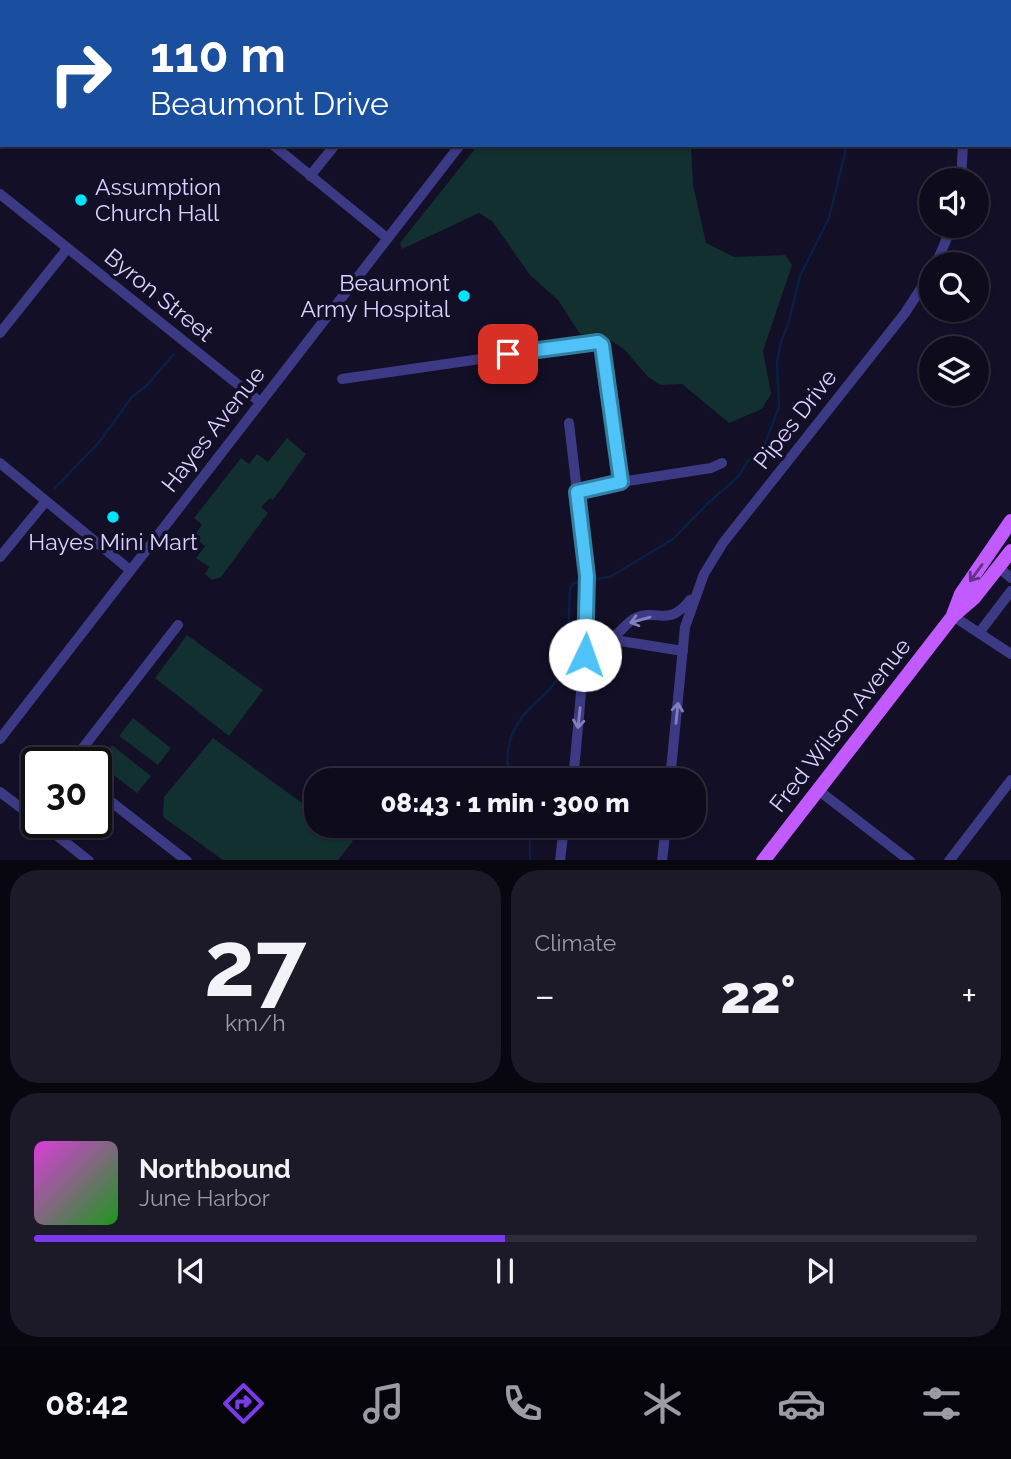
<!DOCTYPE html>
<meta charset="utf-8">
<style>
body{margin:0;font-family:Raleway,sans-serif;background:#1c1929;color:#f1f3f6;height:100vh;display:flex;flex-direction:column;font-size:26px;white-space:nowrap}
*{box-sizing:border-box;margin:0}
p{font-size:23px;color:#9b9ba3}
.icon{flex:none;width:38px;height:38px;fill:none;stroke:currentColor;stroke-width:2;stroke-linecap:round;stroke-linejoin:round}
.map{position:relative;height:860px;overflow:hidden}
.drawer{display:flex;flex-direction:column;gap:10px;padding:10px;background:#08060f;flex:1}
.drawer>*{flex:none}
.top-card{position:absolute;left:0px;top:0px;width:1012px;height:147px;box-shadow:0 2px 5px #0004,0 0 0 2px #2e2b3b;background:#1a4fa0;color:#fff;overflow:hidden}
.buttons{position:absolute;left:919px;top:168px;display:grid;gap:14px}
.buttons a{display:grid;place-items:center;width:70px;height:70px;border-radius:50%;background:#0e0b1c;box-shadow:0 2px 5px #0004,0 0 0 2px #2e2b3b;font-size:35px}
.speed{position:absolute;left:21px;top:747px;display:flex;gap:14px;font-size:35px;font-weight:700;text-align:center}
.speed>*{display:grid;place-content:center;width:91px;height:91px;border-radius:50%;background:#0e0b1c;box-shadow:0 2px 5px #0004,0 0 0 2px #2e2b3b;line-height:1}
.speed .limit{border:4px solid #111;border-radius:10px;background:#fff;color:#111}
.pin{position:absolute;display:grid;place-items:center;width:60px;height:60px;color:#fff;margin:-30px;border-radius:14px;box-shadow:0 4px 10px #0006}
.me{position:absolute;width:77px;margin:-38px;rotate:3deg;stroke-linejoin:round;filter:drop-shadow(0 0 5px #0008)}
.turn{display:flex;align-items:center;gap:24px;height:147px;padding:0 35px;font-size:32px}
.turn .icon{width:91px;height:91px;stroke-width:2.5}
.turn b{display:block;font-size:49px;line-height:60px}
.big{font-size:52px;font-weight:800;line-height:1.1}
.drawer .card{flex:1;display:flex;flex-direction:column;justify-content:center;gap:10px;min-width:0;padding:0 24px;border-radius:28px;background:#1c1929}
.drawer .dial{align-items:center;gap:0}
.dial b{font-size:91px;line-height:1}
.song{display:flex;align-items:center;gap:21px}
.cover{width:84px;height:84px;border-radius:10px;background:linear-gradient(135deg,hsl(300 70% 55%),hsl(120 70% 35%))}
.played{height:7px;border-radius:4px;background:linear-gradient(90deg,#7c3aed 50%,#2e2b3b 50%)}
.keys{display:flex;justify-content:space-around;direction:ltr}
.heat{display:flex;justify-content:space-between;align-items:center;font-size:38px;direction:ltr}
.drawer .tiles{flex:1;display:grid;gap:10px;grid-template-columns:1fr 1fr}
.card:last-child{grid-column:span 2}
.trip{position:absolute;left:304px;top:768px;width:402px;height:70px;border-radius:28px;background:#0e0b1c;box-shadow:0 2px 5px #0004,0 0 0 2px #2e2b3b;font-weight:800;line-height:70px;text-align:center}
.tab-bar{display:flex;height:112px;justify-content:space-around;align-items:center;background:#06040b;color:#9b9ba3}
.tab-bar .icon{width:49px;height:49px}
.tab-bar .active{color:#7c3aed}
.tab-bar b{font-size:32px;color:#f1f3f6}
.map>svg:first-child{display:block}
</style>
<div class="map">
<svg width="1011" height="861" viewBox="0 0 1011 861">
<rect width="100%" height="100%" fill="#130f26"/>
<path fill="#12302f" d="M478 145H691L693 185 706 243 734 257 785 255 792 265 763 351 771 394 762 409 729 423 682 384 661 385 648 377 624 349 605 337 580 334 558 300 530 275 492 221 479 213 402 249 400 243Z
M287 438 306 454 273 500 270 498 261 507 268 513 221 577 212 580 205 574 209 567 196 558 205 546 193 537 202 525 194 518 241 458 249 464 257 454 268 462Z
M187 635 263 690 229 736 155 678Z
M133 718 171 748 158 765 119 736Z
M213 738 317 814V826H333L353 841 338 860H223L163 817 164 797Z
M112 745 151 776 137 793 98 763Z"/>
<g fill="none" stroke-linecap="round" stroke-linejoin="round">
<path stroke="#0a1f44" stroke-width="2.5" d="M55 488 99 442 132 397 147 385 174 354
M595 579 610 577 673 539 708 503 738 477 748 461 764 446 779 407 777 363 781 342 789 321 800 276 829 218 847 145
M512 780C501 754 511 727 531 707 541 697 553 689 559 675 571 650 568 617 570 590L572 584 580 581
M530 830V861"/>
<path stroke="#3d3a85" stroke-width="10" d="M94 0 97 2
M887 0V2
M940 0 942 2
M270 2 271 0
M452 2 454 0
M964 2V0
M1010 68H1011
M0 110 2 108
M273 145 387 238
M310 176 335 145
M961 180 963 145
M0 194 260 402
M936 264 952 226
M0 333 67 249
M342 379 598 342 602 345 621 482
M569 423 577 492
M0 463 130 570
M0 557 46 501
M998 567 1011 578
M953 616 1011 654
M979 633 1011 591
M608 639 683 651
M586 654C596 640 601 644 613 637 621 632 626 623 635 618 658 608 668 628 690 600
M0 739 460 145
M79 763 82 749 178 625
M573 780C582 684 594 589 577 492L621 482 711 468 722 463
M670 780 685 627 704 574 723 543 905 313 931 273
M96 790 187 861
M818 790 910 861
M0 792 37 820
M40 822 89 861
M560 861 564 826
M662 861 666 826
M949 861 1011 780"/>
<path stroke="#c25bff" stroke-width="14" d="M953 615 961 594 1011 521
M763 861 953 616 974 598 1011 551"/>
</g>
<defs><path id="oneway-shaft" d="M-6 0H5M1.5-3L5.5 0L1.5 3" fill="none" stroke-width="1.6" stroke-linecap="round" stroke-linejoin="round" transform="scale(1.75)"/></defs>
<use stroke="#623188" href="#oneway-shaft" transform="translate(976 573) rotate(126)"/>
<g stroke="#837fbc">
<use href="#oneway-shaft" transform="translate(640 620) rotate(164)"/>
<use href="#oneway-shaft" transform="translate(677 713) rotate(-84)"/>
<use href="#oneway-shaft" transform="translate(579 718) rotate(96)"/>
</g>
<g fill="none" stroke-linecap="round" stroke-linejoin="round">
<g stroke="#337fa1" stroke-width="18">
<path id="route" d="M508 354 598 342 602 345 621 482 577 492 587 576 585 655"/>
</g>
<use href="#route" stroke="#4fc3f7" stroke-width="12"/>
</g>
<g fill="#00e5ff" stroke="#130f26" stroke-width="2.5">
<circle cx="81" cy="200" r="7"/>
<circle cx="464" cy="296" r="7"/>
<circle cx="113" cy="517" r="7"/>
</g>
<g text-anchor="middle" stroke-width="7" stroke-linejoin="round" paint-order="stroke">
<g font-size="23" fill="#d9d4ff" stroke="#130f26" text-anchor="start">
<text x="95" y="195">Assumption<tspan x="95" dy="26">Church Hall</tspan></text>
<text x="450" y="291" text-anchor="end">Beaumont<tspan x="450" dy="26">Army Hospital</tspan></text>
<text x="113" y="550" text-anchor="middle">Hayes Mini Mart</text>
</g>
<g font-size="23" fill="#d9d4ff" stroke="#130f26">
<text transform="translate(159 295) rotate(39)" y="8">Byron Street</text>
<text transform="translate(795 419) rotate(-52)" y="8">Pipes Drive</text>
<text transform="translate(213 429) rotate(-52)" y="8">Hayes Avenue</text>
<text transform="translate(840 725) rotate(-52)" y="8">Fred Wilson Avenue</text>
</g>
</g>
</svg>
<div class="buttons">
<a><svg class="icon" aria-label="sound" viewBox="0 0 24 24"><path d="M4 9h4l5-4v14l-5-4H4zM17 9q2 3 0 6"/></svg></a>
<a><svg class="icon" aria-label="search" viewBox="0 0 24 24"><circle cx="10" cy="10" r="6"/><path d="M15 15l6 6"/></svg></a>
<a><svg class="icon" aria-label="layers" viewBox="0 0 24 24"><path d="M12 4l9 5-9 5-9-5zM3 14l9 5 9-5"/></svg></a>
</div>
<div class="speed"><div class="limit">30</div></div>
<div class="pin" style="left:508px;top:354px;background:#d93025"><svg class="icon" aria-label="arrive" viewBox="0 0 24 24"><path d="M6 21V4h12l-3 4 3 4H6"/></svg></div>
<svg class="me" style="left:585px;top:655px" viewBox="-20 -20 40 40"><circle r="19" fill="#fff"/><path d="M0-13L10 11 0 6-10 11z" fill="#4fc3f7"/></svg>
<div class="trip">08:43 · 1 min · 300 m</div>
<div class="top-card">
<div class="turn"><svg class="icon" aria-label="right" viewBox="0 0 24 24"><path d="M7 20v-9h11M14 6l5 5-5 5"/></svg><div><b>110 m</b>Beaumont Drive</div></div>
</div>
</div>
<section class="drawer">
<div class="tiles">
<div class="card dial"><b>27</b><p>km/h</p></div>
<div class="card"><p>Climate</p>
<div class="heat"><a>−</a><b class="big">22°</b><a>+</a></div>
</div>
<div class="card">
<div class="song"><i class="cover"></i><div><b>Northbound</b><p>June Harbor</p></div></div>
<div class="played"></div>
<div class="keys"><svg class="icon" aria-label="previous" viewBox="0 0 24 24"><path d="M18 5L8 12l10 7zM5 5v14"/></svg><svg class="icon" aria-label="pause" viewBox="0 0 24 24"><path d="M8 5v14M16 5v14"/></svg><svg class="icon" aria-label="next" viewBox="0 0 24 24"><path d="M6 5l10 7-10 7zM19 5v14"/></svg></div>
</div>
</div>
</section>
<nav class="tab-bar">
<b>08:42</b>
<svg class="icon active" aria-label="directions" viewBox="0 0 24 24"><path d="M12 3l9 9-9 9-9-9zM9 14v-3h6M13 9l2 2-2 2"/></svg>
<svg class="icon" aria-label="music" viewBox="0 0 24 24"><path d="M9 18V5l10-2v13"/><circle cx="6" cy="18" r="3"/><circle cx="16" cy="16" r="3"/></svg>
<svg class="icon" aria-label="phone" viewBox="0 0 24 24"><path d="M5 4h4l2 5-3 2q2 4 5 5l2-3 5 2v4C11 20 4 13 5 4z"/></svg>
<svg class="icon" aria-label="climate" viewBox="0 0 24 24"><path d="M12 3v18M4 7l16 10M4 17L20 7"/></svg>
<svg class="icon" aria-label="car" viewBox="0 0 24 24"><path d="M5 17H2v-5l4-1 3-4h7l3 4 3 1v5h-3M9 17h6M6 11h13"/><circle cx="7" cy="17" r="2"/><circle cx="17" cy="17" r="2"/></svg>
<svg class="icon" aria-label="filters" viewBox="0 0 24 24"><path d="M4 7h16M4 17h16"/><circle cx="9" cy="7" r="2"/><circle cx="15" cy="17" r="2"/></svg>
</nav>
